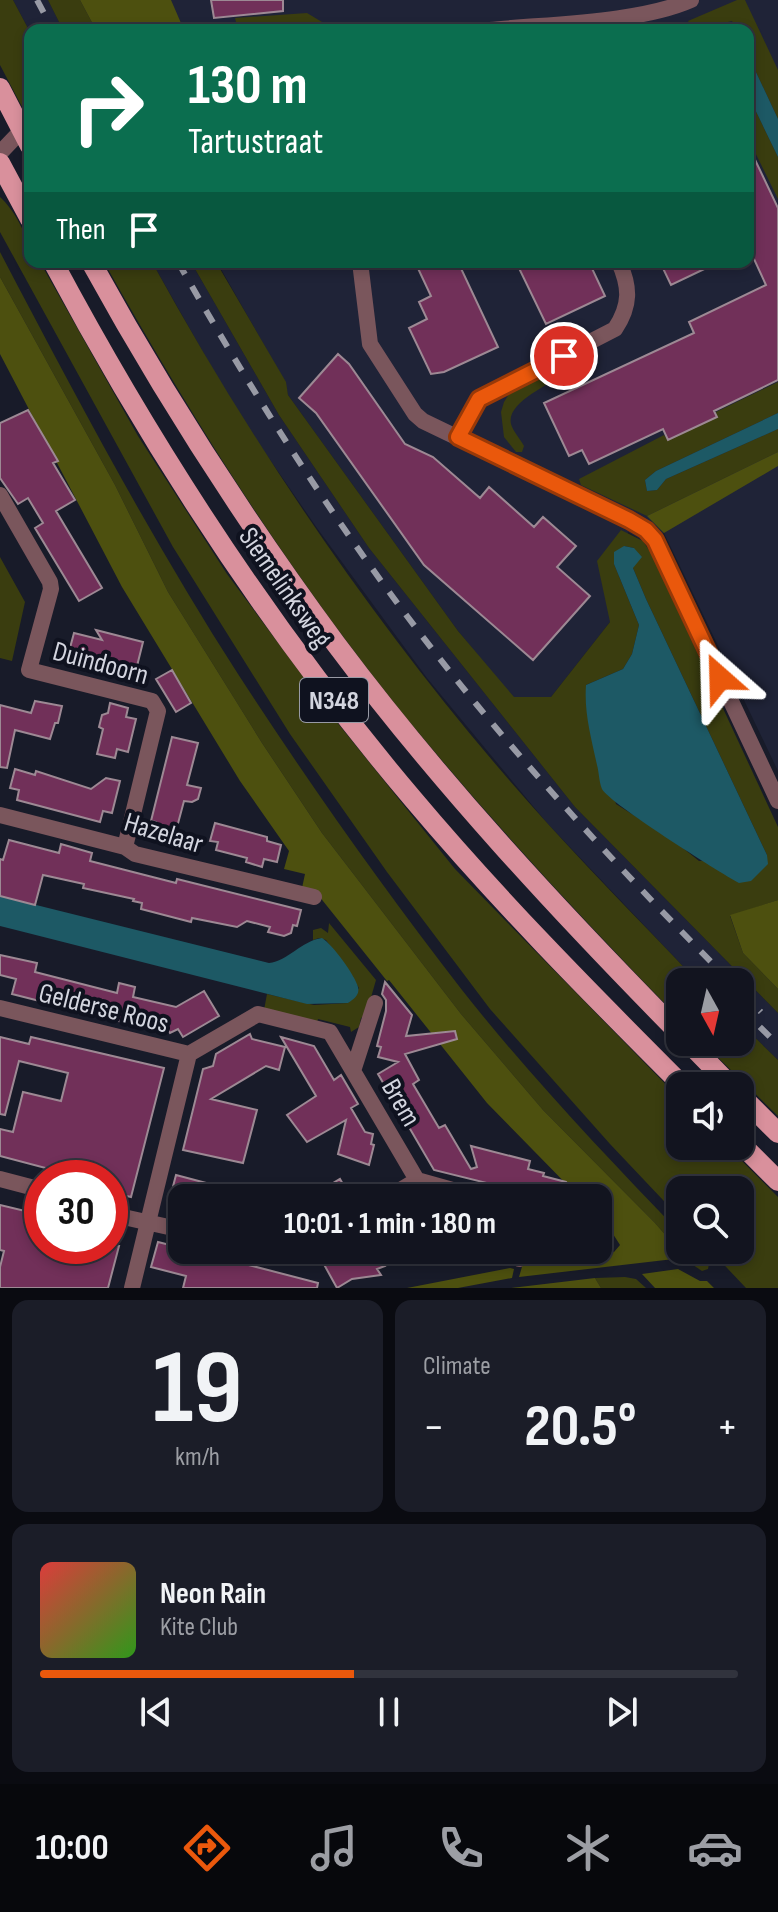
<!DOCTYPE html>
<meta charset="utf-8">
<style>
body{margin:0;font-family:"Sofia Sans Condensed",sans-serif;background:#1b1d28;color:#f1f3f6;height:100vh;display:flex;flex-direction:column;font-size:30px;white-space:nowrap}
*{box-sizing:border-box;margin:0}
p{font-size:26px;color:#9c9ea4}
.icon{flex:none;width:44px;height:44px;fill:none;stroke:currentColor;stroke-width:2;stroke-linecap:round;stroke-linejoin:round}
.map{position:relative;height:1288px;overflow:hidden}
.side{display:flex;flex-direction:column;gap:12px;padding:12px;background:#0a0b11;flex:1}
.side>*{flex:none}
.banner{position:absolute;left:24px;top:24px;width:730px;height:244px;border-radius:16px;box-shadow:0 4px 12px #0003,0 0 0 2px #31333d;background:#0b6e4f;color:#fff;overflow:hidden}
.needle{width:52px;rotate:172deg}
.controls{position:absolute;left:666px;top:968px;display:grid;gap:16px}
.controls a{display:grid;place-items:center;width:88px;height:88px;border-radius:16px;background:#12141f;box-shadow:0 4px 12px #0003,0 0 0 2px #31333d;font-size:40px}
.speed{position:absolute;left:24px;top:1160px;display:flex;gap:16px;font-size:40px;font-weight:700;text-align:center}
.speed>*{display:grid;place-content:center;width:104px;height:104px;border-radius:50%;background:#12141f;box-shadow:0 4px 12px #0003,0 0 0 2px #31333d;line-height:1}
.speed .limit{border:12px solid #d22;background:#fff;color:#111}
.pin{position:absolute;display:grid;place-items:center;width:68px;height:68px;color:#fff;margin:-34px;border:4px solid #fff;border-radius:50%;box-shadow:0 2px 8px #0007}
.me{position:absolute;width:88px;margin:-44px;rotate:335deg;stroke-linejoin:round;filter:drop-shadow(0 0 6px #0008)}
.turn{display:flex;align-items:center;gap:28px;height:168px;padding:0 32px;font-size:36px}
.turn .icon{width:104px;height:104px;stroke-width:2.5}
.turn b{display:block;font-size:56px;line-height:68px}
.then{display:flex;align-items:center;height:76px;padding:0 32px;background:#0003;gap:16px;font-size:30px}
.big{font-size:60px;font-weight:700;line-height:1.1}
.side .card{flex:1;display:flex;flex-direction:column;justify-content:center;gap:12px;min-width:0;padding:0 28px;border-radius:16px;background:#1b1d28}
.side .dial{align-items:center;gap:0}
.dial b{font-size:104px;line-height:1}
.song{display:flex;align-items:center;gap:24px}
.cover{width:96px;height:96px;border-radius:12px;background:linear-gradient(135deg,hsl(0 70% 55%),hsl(110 70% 35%))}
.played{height:8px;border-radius:4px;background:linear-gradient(90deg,#ea580c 45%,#31333d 45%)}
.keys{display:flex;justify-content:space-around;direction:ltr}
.heat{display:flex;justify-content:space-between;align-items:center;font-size:44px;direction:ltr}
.side .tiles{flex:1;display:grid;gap:12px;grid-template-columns:1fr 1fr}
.card:last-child{grid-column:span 2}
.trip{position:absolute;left:168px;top:1184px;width:444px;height:80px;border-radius:16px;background:#12141f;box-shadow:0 4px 12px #0003,0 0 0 2px #31333d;font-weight:700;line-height:80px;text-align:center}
.tab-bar{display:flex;height:128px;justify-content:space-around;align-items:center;background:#07080c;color:#9c9ea4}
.tab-bar .icon{width:56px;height:56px}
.tab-bar .on{color:#ea580c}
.tab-bar b{font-size:36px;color:#f1f3f6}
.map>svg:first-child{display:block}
</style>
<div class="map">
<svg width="778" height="1288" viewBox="0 0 778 1288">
<rect width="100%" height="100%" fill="#181b29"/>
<path fill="#1f2337" d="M13 0H48L63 30 30 32Z
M84 0H778V771L664 533 643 541 628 532 610 622 551 697 514 698 508 692 458 631 288 395 285 382 217 262H748V30H98Z
M152 262H191L279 415 369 548 575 807 778 1013V1060L740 1023V982H698L547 823 427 678 317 528 257 441 220 382Z"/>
<path fill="#3a3d0f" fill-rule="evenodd" d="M0 0H13L30 32V122L0 65Z
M48 0H80L96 30H63Z
M737 0H745L778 70V119L748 55V30H736L732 21 716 25 717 30H693L688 21Z
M307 13 322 22 323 30H238L235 18Z
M748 95 778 157V199L748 138Z
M0 197C17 213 30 239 30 262H40L138 436 227 574 336 721 455 869 680 1099V1146H727L778 1197V1288H746L710 1250H740V1190H680V1218L610 1144 490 1009 387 872 290 734 173 547 0 232Z
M0 252C75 395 151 539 238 674 308 782 383 888 462 990 529 1075 605 1155 680 1233V1250H696L709 1264 708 1269 702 1271 690 1263 655 1223 543 1110 461 1014 322 833 262 743 168 592 115 485 0 277Z
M104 262H152C261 461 396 656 548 824 597 878 648 929 698 982H680V1019C584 921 491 821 404 715 290 574 192 419 104 262Z
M191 262H216L286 382 288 395 458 631 514 697H551L610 622 597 561 621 530 643 541 651 553 778 827V900L730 916 743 953 778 989V1013L575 807 369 548 279 415ZM624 546 634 548 633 568 646 599 767 855 699 861 673 840 616 804 586 685 623 669 632 654 639 625 614 564Z
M553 370 563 375C548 385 506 403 511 424 513 431 520 439 524 446L522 452H516L504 437 501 412 504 402 511 391Z
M778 382V413L656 471 645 480 647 491 657 490 666 479 778 429V452L647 516 581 485 579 479 664 435 668 440 717 417 716 412Z
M0 557 25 602 12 661 0 658Z
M329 923 376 980 366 1015 361 1018 359 1027 351 1032 350 1027 318 1019 317 1023 264 1010 267 994 314 1005 348 1003 359 988 326 940 319 938 313 940V930L321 928 328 933Z
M740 1023 778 1060V1116L702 1042H740Z
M625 1277 636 1279 646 1288H601L595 1278Z"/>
<path fill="#4d500f" d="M80 0H171L184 30H96Z
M0 277 115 485 168 592 262 743 322 833 461 1014 543 1110 655 1223 690 1263 674 1259 519 1277 524 1260 529 1253 558 1260 614 1252 620 1245 613 1234 598 1219V1198H580L487 1103 389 980 387 981 315 891 302 888 305 874 284 869 289 851 240 781 122 587 0 354Z
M778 452V466L664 533 647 516Z
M778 900V989L743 953 730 915Z
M510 1268 514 1269 512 1278 458 1288H407Z
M678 1269 700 1281H707L714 1288H655L642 1274Z
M595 1278 601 1288H511Z"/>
<path fill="#1d5965" d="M748 55 778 119V157L748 95Z
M778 413V429L666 479 657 490 647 491 645 480 656 471Z
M624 546 634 548 642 557 633 568 646 599 767 855 768 864 751 881 739 883C719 872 609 803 602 789 599 782 599 772 597 765 591 737 584 713 586 685L623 669 632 654 639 625 614 564V552Z
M0 896 269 963C288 961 301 941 322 938 332 944 355 975 358 987 360 995 354 999 348 1003L307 1004 16 930 0 926Z"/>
<path fill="#713059" stroke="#9d8994" stroke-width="2" d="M211 0H283V11L214 18Z
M748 145 778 208V380L714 411 717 417 668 440 663 429 589 464 582 450 569 456 544 403 694 333 689 322 766 285 748 246Z
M415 262H458L498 347 444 372 431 374 409 328 427 319 419 302 431 296Z
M516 262H589L605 296 546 324Z
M660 262H719L671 285Z
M338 354 349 364 405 444 433 457 480 498 489 487 534 527 543 517 576 546 557 567 590 596 533 660 424 565 316 413 299 398Z
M28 410 58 461 53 463 75 500 56 511 102 588 79 601 35 528 43 523 28 498 18 504 0 478V423Z
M96 630 143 642 135 674 67 659 74 633 102 640Z
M172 670 191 703 176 712 156 679Z
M35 701 62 706 58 723H55L50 739 15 730 7 768 0 767V705L31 713Z
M110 703 128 708 126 717 136 719 128 752 117 749 115 758 97 754 103 729 99 727 102 715 108 713Z
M172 737 198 743 187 785 201 788 198 799 192 802 184 801 173 842 152 837 156 822 151 821Z
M15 769 35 775 36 771 91 789 106 778 120 781 112 813 103 811 100 822 17 800 19 790 10 788Z
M215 823 267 837V841L281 845 277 862 264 859 262 867 246 862 247 858 216 850 218 842 210 841Z
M9 840 59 853 61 844 92 853 90 861 176 883 177 879 301 910 297 926 293 925 291 933 284 936 268 932 270 927 247 921 237 927 192 918 191 922 141 909 142 903 133 901 134 899 83 888 84 884 43 875 35 905 0 896V859L3 860Z
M0 955 37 963 35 972 117 993 119 983 135 987 133 997 176 1007 204 991 219 1016 183 1037 178 1029 170 1033 165 1025 144 1019 142 1027 12 994 16 979 0 975Z
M385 982 412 1015 406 1036 455 1031 457 1039 405 1054 419 1080 413 1084 439 1128 445 1125 471 1169 477 1167 471 1146 530 1161 528 1169 544 1173 543 1176 566 1182 579 1198H547L434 1170 378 1074 398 1062 378 1057 381 1047 377 1046 386 1011V1000L382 994Z
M250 1034 252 1039 285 1047 279 1070 266 1066 211 1099 257 1110 243 1163 183 1150 203 1069 213 1066 216 1054Z
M0 1037 29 1044 31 1037 164 1068 131 1197 110 1192V1178H76V1176L0 1156V1129L13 1132 23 1092 61 1101 68 1073 19 1061 5 1115 0 1114Z
M281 1037 314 1046 334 1080 341 1075 358 1104 351 1108 365 1132 373 1134 371 1144 374 1145 369 1165 338 1154 346 1120 307 1142 287 1115 316 1096Z
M176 1175 210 1184 206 1198H170Z
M340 1179 351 1198H308Z
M0 1205 42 1215V1246H119L108 1288H0V1267L4 1251 0 1250Z
M158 1242 182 1248V1250H191L318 1283 317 1288H183L186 1276 151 1267Z
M337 1250H376L385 1266 377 1269 381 1275 352 1279 337 1288 321 1259Z"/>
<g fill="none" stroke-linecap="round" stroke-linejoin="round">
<path stroke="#7a565c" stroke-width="16" d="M490 30C548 24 639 23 691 0
M0 153 22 130
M360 262 370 344 415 414 423 421 629 520 646 530 655 540 778 801
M458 437 479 399 615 329C631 305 630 287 619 262
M0 495 50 582 51 589 29 670 152 701 158 711 125 847
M0 815 125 847 135 854 314 897
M375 1003 353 1071 417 1180 481 1198
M0 1008 189 1054 258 1014 330 1032 353 1071
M0 1179 42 1190
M387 1198 417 1180
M110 1214 182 1230
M263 1250 292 1257 303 1250
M519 1259 522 1250
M132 1288 189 1054"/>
<path stroke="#d9909c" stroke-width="20" d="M0 88 30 146
M0 163 30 219
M53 262C155 453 273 634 413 799 498 900 590 993 683 1086
M91 262C164 395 246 522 336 644 440 783 559 911 680 1034
M688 1042 731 1086
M740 1095 778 1133
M740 1143 778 1181"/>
<path stroke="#989aa5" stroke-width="6" stroke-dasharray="14 14" stroke-linecap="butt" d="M37 0 53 30
M178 262C266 417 363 567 477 705 557 802 643 893 731 982
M740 991 761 1012
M740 1007 778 1045"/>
</g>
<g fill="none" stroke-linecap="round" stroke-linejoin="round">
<g stroke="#983908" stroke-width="20">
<path id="route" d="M564 356 479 399 458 437 629 520 646 530 655 540 720 678"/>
</g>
<use href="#route" stroke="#ea580c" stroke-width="14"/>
</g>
<g text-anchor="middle" stroke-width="8" stroke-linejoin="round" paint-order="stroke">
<rect fill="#0f121f" stroke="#989aa5" stroke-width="2" x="300" y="678" width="68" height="44" rx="6"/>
<g font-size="26" font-weight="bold" fill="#d3d5df">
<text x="334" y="709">N348</text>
</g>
<g font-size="28" fill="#d3d5df" stroke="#0f121f">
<text transform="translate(286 587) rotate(55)" y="10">Siemelinksweg</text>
<text transform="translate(101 662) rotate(15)" y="10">Duindoorn</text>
<text transform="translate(164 832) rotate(17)" y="10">Hazelaar</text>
<text transform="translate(104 1007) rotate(14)" y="10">Gelderse Roos</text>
<text transform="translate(402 1102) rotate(60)" y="10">Brem</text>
</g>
</g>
</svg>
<div class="controls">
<a><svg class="needle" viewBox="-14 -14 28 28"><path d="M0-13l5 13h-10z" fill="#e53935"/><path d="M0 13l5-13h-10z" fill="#9c9ea4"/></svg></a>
<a><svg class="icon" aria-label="sound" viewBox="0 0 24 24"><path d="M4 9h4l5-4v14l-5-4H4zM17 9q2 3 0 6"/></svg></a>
<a><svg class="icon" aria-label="search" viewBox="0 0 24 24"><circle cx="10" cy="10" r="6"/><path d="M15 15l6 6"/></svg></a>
</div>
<div class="speed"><div class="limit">30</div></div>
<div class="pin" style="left:564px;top:356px;background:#d93025"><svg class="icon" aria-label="arrive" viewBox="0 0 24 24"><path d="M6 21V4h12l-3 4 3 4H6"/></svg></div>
<svg class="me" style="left:720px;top:678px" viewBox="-20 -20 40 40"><path d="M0-17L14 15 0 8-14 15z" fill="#ea580c" stroke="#fff" stroke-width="4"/></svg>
<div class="trip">10:01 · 1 min · 180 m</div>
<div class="banner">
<div class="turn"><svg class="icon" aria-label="right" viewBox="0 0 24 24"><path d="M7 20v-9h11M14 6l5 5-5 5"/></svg><div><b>130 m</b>Tartustraat</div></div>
<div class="then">Then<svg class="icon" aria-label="arrive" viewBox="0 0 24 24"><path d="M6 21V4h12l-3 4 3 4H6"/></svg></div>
</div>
</div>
<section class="side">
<div class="tiles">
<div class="card dial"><b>19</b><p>km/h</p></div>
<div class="card"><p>Climate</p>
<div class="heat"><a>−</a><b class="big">20.5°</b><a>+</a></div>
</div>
<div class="card">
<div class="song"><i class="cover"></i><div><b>Neon Rain</b><p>Kite Club</p></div></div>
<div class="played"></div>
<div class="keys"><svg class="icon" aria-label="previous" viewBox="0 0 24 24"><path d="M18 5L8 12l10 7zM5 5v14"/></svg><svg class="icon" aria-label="pause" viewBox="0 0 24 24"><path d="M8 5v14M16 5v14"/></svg><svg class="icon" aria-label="next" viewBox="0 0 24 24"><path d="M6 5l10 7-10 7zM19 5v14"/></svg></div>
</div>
</div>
</section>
<nav class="tab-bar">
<b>10:00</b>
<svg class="icon on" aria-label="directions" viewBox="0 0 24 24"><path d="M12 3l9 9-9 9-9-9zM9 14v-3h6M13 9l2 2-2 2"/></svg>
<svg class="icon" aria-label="music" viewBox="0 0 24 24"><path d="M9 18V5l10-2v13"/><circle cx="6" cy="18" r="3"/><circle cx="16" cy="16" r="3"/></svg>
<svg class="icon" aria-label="phone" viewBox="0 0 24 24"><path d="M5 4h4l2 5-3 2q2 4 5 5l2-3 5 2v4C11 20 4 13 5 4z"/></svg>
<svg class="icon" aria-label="climate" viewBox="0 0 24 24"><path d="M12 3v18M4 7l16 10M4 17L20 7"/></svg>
<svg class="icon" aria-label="car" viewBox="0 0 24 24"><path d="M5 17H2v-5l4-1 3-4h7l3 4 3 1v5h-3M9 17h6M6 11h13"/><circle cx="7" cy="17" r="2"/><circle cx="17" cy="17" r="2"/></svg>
</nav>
